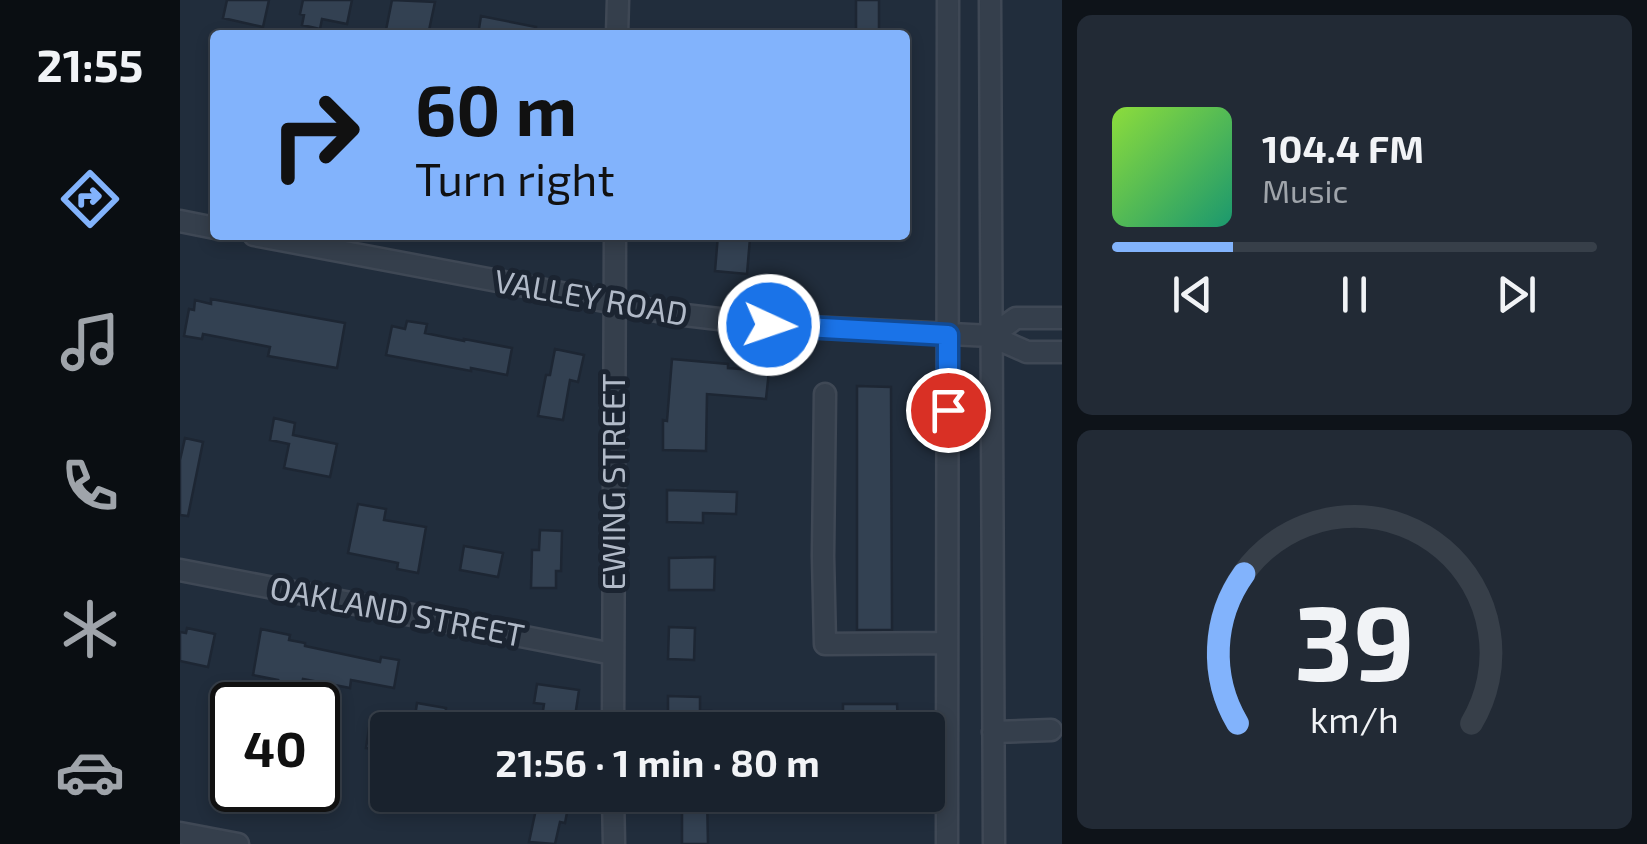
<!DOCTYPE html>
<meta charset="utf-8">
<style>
body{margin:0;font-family:"Exo 2",sans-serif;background:#222a35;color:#f1f3f6;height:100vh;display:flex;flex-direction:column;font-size:38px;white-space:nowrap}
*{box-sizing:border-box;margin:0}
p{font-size:32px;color:#9fa4aa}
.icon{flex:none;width:55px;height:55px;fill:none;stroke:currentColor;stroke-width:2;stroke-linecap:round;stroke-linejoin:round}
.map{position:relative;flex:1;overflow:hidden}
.drawer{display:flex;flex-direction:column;gap:15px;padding:15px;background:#0e1319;width:585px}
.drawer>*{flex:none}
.banner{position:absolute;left:30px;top:30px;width:700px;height:210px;border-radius:10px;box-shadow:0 5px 15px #0003,0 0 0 2px #373f49;background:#82b3fc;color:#111;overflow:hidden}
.speed{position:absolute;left:30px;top:682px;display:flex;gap:20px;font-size:50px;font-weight:700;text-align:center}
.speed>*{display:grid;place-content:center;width:130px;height:130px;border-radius:50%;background:#19222d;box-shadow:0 5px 15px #0003,0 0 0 2px #373f49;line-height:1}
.speed .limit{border:5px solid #111;border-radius:15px;background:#fff;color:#111}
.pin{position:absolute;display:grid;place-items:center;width:85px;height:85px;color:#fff;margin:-42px;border:5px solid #fff;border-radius:50%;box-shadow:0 2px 10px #0007}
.me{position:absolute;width:110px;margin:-55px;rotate:93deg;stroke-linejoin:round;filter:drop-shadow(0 0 8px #0008)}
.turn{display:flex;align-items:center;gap:35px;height:210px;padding:0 40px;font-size:45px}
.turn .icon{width:130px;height:130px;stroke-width:2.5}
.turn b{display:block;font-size:70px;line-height:85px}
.drawer .tile{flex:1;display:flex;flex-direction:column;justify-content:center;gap:15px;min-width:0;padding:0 35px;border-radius:15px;background:#222a35}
.drawer .dial{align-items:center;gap:0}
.dial svg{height:260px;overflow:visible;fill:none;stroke:#373f49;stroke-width:7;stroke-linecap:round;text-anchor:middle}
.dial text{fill:#f1f3f6;stroke:none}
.song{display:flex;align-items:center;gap:30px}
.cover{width:120px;height:120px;border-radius:15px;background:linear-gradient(135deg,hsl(90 70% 55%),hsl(160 70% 35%))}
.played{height:10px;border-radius:5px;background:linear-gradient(90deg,#82b3fc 25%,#373f49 25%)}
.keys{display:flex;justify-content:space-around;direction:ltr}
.trip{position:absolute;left:190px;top:712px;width:575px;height:100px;border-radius:10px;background:#19222d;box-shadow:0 5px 15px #0003,0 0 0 2px #373f49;font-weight:700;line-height:100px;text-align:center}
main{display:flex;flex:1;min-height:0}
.menu{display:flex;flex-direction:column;width:180px;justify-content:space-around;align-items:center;background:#0a0e12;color:#9fa4aa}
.menu .icon{width:70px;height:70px}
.menu .on{color:#82b3fc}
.menu b{font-size:45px;color:#f1f3f6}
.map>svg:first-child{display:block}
</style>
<main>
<nav class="menu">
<b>21:55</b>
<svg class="icon on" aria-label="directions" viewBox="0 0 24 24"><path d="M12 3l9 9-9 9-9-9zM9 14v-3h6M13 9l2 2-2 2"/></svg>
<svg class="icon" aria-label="music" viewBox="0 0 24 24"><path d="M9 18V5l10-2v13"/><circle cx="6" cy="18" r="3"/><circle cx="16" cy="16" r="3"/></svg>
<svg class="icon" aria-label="phone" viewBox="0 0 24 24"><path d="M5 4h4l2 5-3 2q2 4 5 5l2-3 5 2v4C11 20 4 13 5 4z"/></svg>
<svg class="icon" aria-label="climate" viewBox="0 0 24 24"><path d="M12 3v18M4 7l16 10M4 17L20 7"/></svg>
<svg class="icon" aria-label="car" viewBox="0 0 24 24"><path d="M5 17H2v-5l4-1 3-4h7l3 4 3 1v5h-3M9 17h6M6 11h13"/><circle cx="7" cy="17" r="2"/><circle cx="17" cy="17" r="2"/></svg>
</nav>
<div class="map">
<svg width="882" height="844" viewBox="0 0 882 844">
<rect width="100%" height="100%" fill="#212d3c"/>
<path fill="#334152" stroke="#1d2633" stroke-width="2.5" d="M47 0H89L83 27 43 18Z
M123 0H172L167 24 142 19 140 29 122 25 124 15 120 14Z
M212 0 255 2 248 35H233L206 30Z
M676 0H699V35H676Z
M301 16 356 27 355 35H298Z
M538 235 570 238 567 274 535 271Z
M31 299 165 323 157 368 88 356 90 347 23 334 22 339 4 336 9 309 14 310 15 300 31 304Z
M227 321 247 324 245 333 284 341V339L332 348 327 375 291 368V371L206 355 212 326 225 329Z
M375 349 404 355 398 382 390 380 383 420 358 416 366 375H370Z
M492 359 548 364V368L589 371 586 399 527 394 526 451 483 450V420L487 421Z
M677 386 711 387 712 630H677Z
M94 418 115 423 113 435 157 444 150 477 104 468 109 444 90 440Z
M5 438 23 442 8 516 0 515V460Z
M487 490 557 492 556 514 523 513V523L487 522Z
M178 504 206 509 204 520 246 527 238 573 217 569 218 563 168 553Z
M360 530 382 531 381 571H376V588H351L352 550H359Z
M284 546 323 553 318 577 280 570Z
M535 557 534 590H489V558Z
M489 627 515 628 514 660 488 659Z
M7 628 35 634 28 667 0 661V632L6 633Z
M81 629 110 635 109 640 125 643V646L200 662 201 657 219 660 214 688 171 680 170 688 123 679 118 705H92L98 680 73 675Z
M357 684 399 690 393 730H360L364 704 354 703Z
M488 696 520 697V711H531V730H488Z
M237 703 266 708 263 730H233Z
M663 704H717L718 723H687V730H663Z
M190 722 208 725V752L186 748Z
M359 795H383L382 801 389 802 385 823 380 822 375 844 349 842Z
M502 795H527L528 844H502Z"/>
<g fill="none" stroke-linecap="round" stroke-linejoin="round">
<g stroke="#3f4855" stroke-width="25">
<path id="minor" d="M810 0 814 844
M437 35 438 0
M0 221 35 228
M74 235 488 313 589 325 811 336 847 352H882
M811 336 836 318H882
M645 394 643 556 645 644 767 643
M0 570 433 654
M433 730 435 235
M813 732 871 730
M433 795 434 844
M0 833 58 844
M767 844 768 0"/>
</g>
<use href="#minor" stroke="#353f4c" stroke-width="20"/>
</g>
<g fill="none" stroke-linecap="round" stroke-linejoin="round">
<g stroke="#114b97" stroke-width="25">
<path id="route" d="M589 325 768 335V410"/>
</g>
<use href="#route" stroke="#1a73e8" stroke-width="18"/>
</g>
<g text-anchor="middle" stroke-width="10" stroke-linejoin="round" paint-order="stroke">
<g font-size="32" fill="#b1bac8" stroke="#1b2431">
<text transform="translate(411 298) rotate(10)" y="11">VALLEY ROAD</text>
<text transform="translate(434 482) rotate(-90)" y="11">EWING STREET</text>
<text transform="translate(217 612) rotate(11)" y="11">OAKLAND STREET</text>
</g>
</g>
</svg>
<div class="speed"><div class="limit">40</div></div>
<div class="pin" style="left:768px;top:410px;background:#d93025"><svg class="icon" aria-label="arrive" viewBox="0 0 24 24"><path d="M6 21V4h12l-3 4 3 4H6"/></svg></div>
<svg class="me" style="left:589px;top:325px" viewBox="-20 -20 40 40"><circle r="17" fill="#1a73e8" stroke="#fff" stroke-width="3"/><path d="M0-11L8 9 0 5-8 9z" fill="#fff"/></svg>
<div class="trip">21:56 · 1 min · 80 m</div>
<div class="banner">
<div class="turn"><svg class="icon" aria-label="right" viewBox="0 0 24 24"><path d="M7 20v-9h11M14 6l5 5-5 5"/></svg><div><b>60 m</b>Turn right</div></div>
</div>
</div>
<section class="drawer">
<div class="tile">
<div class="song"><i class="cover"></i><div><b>104.4 FM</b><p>Music</p></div></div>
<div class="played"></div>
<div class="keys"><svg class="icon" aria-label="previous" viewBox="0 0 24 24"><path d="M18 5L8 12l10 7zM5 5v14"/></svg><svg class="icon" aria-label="pause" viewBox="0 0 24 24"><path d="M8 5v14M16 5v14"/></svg><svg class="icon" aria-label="next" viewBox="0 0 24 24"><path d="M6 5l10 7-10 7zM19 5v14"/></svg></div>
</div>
<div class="tile dial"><svg viewBox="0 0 100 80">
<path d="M14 69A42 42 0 1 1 86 69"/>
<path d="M14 69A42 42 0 0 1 16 23" stroke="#82b3fc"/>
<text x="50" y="56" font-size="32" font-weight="700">39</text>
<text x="50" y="72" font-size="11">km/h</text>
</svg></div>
</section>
</main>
